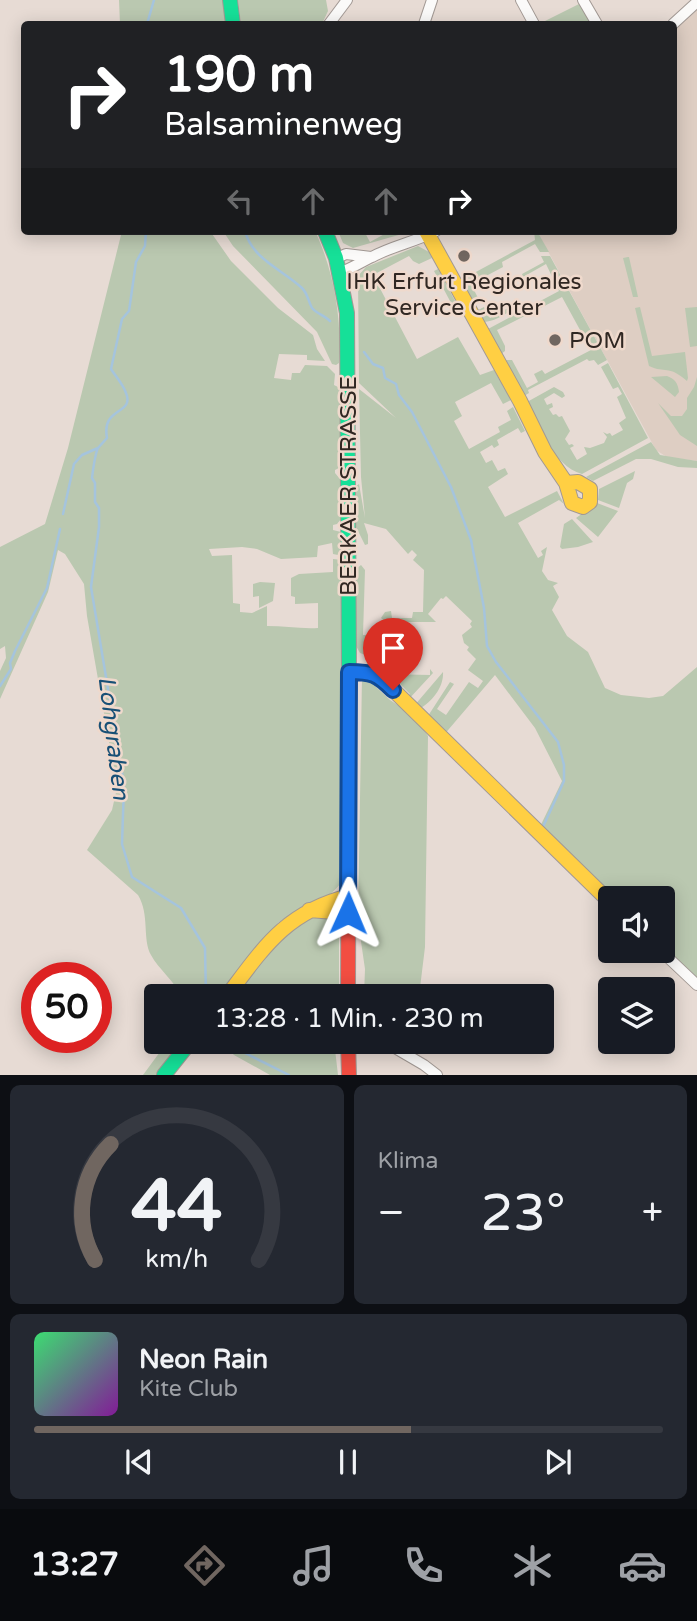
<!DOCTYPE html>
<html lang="de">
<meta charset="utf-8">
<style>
body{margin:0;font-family:"Varela Round",sans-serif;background:#242831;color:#f1f3f6;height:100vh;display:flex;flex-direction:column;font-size:26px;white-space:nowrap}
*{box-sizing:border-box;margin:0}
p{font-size:23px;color:#9ea1a6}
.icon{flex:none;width:38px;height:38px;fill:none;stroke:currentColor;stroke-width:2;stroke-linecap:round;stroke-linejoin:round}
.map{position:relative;height:1075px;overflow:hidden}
.sheet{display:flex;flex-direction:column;gap:10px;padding:10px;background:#0d0f14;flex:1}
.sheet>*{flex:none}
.guide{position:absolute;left:21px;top:21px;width:656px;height:214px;border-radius:7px;box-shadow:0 4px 18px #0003;background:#202124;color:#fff;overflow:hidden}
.buttons{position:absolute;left:598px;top:886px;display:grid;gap:14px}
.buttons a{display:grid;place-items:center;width:77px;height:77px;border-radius:7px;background:#171b24;box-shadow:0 4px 18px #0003;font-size:35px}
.speed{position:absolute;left:21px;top:962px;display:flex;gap:14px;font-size:35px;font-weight:700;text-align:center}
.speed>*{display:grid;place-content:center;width:91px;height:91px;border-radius:50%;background:#171b24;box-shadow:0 4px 18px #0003;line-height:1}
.speed .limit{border:10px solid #d22;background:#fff;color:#111}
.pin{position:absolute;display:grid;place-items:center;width:60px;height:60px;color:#fff;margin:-72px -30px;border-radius:50% 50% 50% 0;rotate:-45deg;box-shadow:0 0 7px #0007}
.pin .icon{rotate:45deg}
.me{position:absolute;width:77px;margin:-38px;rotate:1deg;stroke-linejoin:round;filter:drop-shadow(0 0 5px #0008)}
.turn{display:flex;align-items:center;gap:24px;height:147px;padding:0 28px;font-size:32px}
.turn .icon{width:91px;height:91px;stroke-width:2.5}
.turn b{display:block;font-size:49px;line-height:60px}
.lanes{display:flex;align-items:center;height:66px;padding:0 28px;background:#0003;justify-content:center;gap:35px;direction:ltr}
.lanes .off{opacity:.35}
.big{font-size:52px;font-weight:600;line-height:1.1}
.sheet .card{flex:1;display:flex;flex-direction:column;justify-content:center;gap:10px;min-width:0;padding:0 24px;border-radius:10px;background:#242831}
.sheet .dial{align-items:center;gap:0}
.dial svg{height:182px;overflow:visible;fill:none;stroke:#363941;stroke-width:7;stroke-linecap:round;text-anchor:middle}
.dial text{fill:#f1f3f6;stroke:none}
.song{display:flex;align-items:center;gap:21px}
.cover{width:84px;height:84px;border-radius:10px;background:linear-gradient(135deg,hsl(140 70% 55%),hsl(290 70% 35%))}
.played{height:7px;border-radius:4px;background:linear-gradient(90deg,#706660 60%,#363941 60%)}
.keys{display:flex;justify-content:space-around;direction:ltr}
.heat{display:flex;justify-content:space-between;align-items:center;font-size:38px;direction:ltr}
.sheet .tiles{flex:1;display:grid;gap:10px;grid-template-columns:1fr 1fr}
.card:last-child{grid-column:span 2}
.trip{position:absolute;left:144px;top:984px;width:410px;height:70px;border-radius:7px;background:#171b24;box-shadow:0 4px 18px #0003;font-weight:600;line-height:70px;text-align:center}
.dock{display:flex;height:112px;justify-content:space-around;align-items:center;background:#090b0e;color:#9ea1a6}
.dock .icon{width:49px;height:49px}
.dock .on{color:#706660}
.dock b{font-size:32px;color:#f1f3f6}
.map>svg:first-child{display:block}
</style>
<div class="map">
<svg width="697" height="1075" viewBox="0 0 697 1075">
<rect width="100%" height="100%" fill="#e7dbd4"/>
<path fill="#decec3" d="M697 10V461L667 457 656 450 537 231H674V31Z"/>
<path fill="#bac8b0" d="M119 0H223L226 24H120Z
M238 0H326L328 11 322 24H241Z
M581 3 592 24H547L545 21Z
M122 231H210L231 261 278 308 313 335 317 349 325 361 307 360V355L279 354 274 378 291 380 292 373H300L305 365 327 366 335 374 334 385 340 388V392L341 467 335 470V473L340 479 341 519 337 524 333 525V530L341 532V552L338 555 333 554 332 543 318 546 317 557 281 559 257 549 242 547 209 549 212 556 232 555 233 603 240 604V612L252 613 267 606V626C284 626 301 629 318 628V603L295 604V597L291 596V578L299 574 333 572V559L342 560V674L340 682 342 722V881C328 904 298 907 278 923L220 996H181C174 980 159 970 151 955 142 939 150 915 138 895L87 850 112 810 117 788 87 616 84 584 65 554 58 550 48 592 0 699V671L6 658 5 646 0 649V547L45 524 68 448Z
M223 231H315C334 271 342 319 339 363L336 365 332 364 317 332 233 246Z
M338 231H364L370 242 390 231H412L409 235 402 234 353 248 343 243Z
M534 231H537L549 252H540L535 244 502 262 503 267 471 284 479 300 473 302 461 280 535 240Z
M418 246 429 252 432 258 419 264 413 261 409 256 373 275 417 359 458 337 480 375 494 370 511 400 503 404 491 383 455 402 462 416 454 421 469 449 500 432 498 427 511 420 507 411 513 407 525 431 521 433 518 428 497 440 499 445 494 448 492 445 480 452 486 463 492 460 498 471 505 468 508 474 488 487 505 517 557 491 564 504 559 500 518 523 538 558 543 555 541 551 547 547 542 571 548 580 558 583 553 586 559 597 552 610 567 636 588 652 605 688 621 695 649 698 663 696 697 667V990L655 950H663V898H611L536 835 562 781 535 728 495 675 443 736 428 716 450 682 454 684 437 709 446 715 469 682 478 688 483 681 468 670 476 659 467 650 469 647 464 643 462 635 472 627 470 624 472 621 446 596 443 599 441 598 428 614 436 622H386L381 618 385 612 391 611 392 618H412L413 612H423L424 570 413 560 417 555 412 550 408 554 386 529 364 523 368 535V544L365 545 355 525V487L359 484 365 518 361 477 359 389 396 418 359 383 358 276 366 267Z
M541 256H550L607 360 598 365 594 360 589 361 587 359 528 390 529 393 524 396 506 360H512L527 388 538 382 534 374 542 370 545 374 591 350 562 297 497 330 505 346V351L501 354 488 329 559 291 546 264 523 277 522 274 544 262Z
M628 257H629L638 297H633L623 258Z
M438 269 462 314 458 316 434 271Z
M519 302C511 312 497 321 484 322L478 310 484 307 490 318Z
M640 307 652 356 685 352 688 378 687 381C667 364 666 374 649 366L635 308Z
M697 307V346L690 347 685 308Z
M608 363 648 438 582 474C552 465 541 428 527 402L554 387 563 392 565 396 562 398 554 393 544 399 547 405 552 403 553 407 549 409 553 415 556 414 559 417 562 416 570 431 565 439 569 445 572 444 574 446 570 448 577 460 587 454 584 447 590 448 604 443 607 437 603 432 607 434 610 433 612 436 623 430 619 423 626 418 617 397 622 394 618 387 613 389 601 367Z
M667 376C675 379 678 383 679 392L675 397 651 377Z
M697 377V446L680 435 658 403 671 416H682L687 409V398L694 387Z
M651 442 660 455 697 461V468L678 467 651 459H636L593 481 586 477Z
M635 471 633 479 627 483 619 508 598 500 599 489Z
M597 503 618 511 598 537 576 518Z
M572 519 593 542 578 547 562 549 560 547 564 524Z
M361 565 365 570 363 635H372L371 649 366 655 360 653 356 646V569Z
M260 582 275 583 273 601 259 608V596L253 597V584Z
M380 630H395V653H386L385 660 380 657Z
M383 668H386V674L430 675V669L433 673 408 700 406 698 410 694 391 675 387 679 381 671Z
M443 672C444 687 432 702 419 709L414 706Z
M362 676 377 679 375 686 390 700 414 716 428 736 425 947 419 996H364L365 969 358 921Z
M313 915 331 917 339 933V996H239L236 992 286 932Z
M168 1041H184L158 1075H143Z
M220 1041H334L338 1075H270L234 1055Z"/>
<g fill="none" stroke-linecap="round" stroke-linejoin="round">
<path stroke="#a5c4dd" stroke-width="2.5" d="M147 24 154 0
M245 231C252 259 283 270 302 288 308 294 308 301 312 308 316 313 325 316 330 321
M364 352 373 364 383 368 385 378 396 384 399 395 412 412 451 487 471 540 484 608 487 646 496 662 558 742 564 765V781L542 829
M98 448C95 454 93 470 92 478L95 483V502L99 508V527L91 587 124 785 122 844 132 877 181 908 205 948 206 996
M63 514 74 464 82 455 98 448 107 438C101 406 135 415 126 393 123 384 116 377 111 369L122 319 129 311 136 262 145 246 146 231
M0 686 11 669 10 663 15 651 47 588 60 529
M232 1041 245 1053 289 1075"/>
<g stroke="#a29994" stroke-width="12">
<path id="street" d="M521 0 534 24
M583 0 597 24
M329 24 347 0
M424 24 432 0
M673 24 697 2
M337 258 346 254 371 257
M341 272C352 268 361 262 372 257 392 246 415 242 436 231
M660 950 697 985
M383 1041 424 1065 437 1075"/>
</g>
<g stroke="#a29994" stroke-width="16">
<path id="fast" d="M230 0 233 24
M325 231 336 258 347 313 349 671
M164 1075 191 1041"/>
</g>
<g stroke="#a29994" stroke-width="16">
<path id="slow" d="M426 231 520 401 545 452 566 483 572 503 583 507 590 502V489L578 482 566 483
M349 672H367L378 675 611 903
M309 910 348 913
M227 996C264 947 286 912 349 896"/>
</g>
<g stroke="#a29994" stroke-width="16">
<path id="jam" d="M348 996 349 671
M348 1041 349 1075"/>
</g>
<use href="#street" stroke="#fbfaf9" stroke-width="10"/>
<use href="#fast" stroke="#16e098" stroke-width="14"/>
<use href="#slow" stroke="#ffcf43" stroke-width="14"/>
<use href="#jam" stroke="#f24e42" stroke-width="14"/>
</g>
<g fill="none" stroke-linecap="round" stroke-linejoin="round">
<g stroke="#114b97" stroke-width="18">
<path id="route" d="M348 913 349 672C372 672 377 674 393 690"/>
</g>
<use href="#route" stroke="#1a73e8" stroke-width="12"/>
</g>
<g fill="#706660" stroke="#efd9cc" stroke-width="2.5">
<circle cx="464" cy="256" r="7"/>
<circle cx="555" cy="340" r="7"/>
</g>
<g text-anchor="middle" stroke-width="5" stroke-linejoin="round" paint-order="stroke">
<g font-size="23" fill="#302722" stroke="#efd9cc">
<text x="464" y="289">IHK Erfurt Regionales<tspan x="464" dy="26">Service Center</tspan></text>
<text x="569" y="348" text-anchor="start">POM</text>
</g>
<g font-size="23" fill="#302722" stroke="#efd9cc">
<text transform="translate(348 486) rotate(-90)" y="8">BERKAER STRASSE</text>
</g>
<g font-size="24" font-style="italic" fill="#185076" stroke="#efd9cc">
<text transform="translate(114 738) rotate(83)" y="8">Lohgraben</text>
</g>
</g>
</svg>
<div class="buttons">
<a><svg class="icon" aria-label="sound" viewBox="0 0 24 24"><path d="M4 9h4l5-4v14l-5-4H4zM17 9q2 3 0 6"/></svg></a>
<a><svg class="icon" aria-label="layers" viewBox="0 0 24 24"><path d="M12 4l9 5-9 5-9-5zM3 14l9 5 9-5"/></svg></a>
</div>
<div class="speed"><div class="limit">50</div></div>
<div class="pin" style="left:393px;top:690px;background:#d93025"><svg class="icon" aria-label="arrive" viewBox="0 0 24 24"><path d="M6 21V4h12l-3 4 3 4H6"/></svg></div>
<svg class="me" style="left:348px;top:913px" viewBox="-20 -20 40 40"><path d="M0-17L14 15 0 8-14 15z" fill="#1a73e8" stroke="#fff" stroke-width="4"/></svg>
<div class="trip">13:28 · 1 Min. · 230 m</div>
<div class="guide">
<div class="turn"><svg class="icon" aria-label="right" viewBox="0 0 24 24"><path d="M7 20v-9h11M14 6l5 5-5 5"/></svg><div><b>190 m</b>Balsaminenweg</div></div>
<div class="lanes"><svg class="icon off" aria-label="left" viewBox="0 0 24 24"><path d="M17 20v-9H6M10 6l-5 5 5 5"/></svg><svg class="icon off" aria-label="ahead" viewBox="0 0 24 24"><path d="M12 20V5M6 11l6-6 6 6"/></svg><svg class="icon off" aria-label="ahead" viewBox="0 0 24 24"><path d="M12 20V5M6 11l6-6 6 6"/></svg><svg class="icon" aria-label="right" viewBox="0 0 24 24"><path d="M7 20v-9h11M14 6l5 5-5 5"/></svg></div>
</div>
</div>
<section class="sheet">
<div class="tiles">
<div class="card dial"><svg viewBox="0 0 100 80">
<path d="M14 69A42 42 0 1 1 86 69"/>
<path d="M14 69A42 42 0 0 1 21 18" stroke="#706660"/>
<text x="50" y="56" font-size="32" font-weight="700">44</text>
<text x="50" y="72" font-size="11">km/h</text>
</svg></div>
<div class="card"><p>Klima</p>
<div class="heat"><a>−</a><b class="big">23°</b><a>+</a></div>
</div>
<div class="card">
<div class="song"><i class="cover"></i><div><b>Neon Rain</b><p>Kite Club</p></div></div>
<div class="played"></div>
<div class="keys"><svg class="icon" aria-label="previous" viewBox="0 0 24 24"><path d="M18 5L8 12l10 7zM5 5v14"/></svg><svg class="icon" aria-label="pause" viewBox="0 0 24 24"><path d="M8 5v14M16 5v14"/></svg><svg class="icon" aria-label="next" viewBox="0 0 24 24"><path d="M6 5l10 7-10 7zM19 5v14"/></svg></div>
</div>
</div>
</section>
<nav class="dock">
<b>13:27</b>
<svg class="icon on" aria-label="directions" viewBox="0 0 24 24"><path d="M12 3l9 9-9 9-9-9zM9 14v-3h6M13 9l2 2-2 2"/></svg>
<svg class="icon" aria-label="music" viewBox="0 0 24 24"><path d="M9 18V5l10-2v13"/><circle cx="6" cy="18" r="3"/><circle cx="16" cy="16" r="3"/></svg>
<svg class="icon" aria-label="phone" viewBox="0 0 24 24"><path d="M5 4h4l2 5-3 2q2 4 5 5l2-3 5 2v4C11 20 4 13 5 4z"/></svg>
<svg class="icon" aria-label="climate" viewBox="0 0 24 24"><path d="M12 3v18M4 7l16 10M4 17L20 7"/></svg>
<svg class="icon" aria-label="car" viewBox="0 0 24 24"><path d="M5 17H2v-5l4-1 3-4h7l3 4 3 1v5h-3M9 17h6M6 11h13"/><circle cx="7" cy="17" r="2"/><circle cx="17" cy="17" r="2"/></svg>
</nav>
